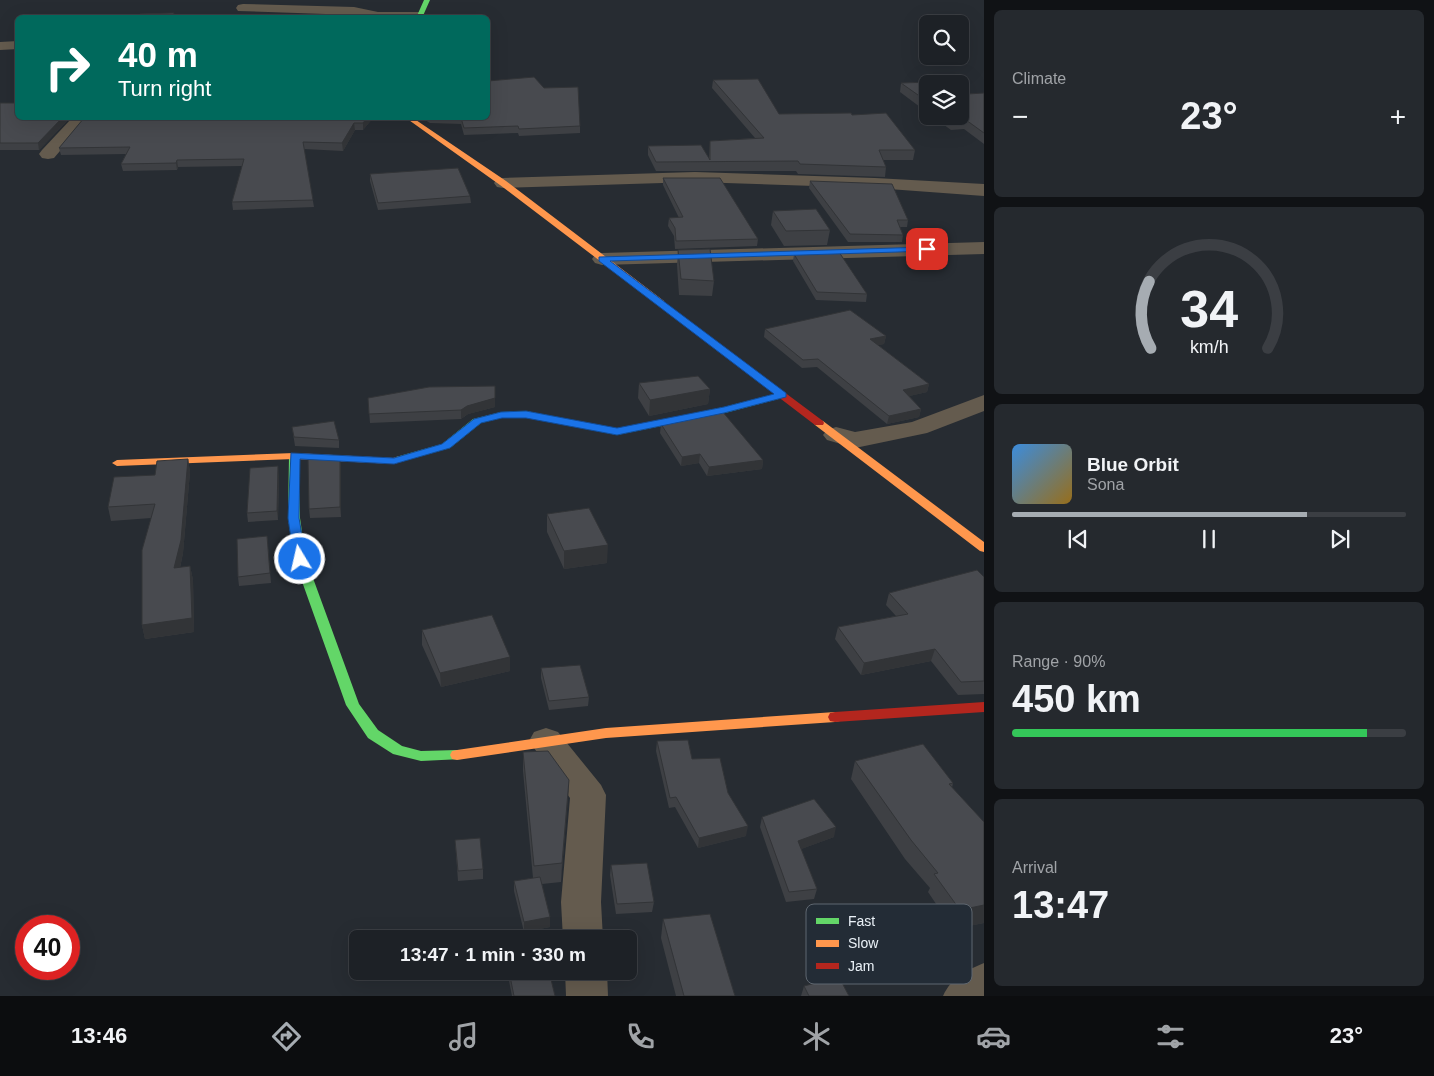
<!DOCTYPE html>
<meta charset="utf-8">
<style>
body{margin:0;font-family:Arial,sans-serif;background:#25292e;color:#f1f3f6;height:100vh;display:flex;flex-direction:column;font-size:19px;white-space:nowrap}
*{box-sizing:border-box;margin:0}
p{font-size:16px;color:#a0a3a7}
.icon{flex:none;width:28px;height:28px;fill:none;stroke:currentColor;stroke-width:2;stroke-linecap:round;stroke-linejoin:round}
.map{position:relative;flex:1;overflow:hidden}
.sheet{display:flex;flex-direction:column;gap:10px;padding:10px;background:#101215;width:450px}
.sheet>*{flex:none}
.hud{position:absolute;left:15px;top:15px;width:475px;height:105px;border-radius:8px;box-shadow:0 5px 20px #0002,0 0 0 1px #3b3e43;background:#00695c;color:#fff;overflow:hidden}
.fabs{position:absolute;left:919px;top:15px;display:grid;gap:10px}
.fabs a{display:grid;place-items:center;width:50px;height:50px;border-radius:8px;background:#1d2126;box-shadow:0 5px 20px #0002,0 0 0 1px #3b3e43;font-size:25px}
.speed{position:absolute;left:15px;top:915px;display:flex;gap:10px;font-size:25px;font-weight:700;text-align:center}
.speed>*{display:grid;place-content:center;width:65px;height:65px;border-radius:50%;background:#1d2126;box-shadow:0 5px 20px #0002,0 0 0 1px #3b3e43;line-height:1}
.speed .limit{border:8px solid #d22;background:#fff;color:#111}
.pin{position:absolute;display:grid;place-items:center;width:42px;height:42px;color:#fff;margin:-21px;border-radius:10px;box-shadow:0 2px 8px #0006}
.me{position:absolute;width:55px;margin:-28px;rotate:351deg;stroke-linejoin:round;filter:drop-shadow(0 0 4px #0008)}
.turn{display:flex;align-items:center;gap:18px;height:105px;padding:0 20px;font-size:22px}
.turn .icon{width:65px;height:65px;stroke-width:2.5}
.turn b{display:block;font-size:35px;line-height:42px}
.big{font-size:38px;font-weight:800;line-height:1.1}
.sheet .widget{flex:1;display:flex;flex-direction:column;justify-content:center;gap:8px;min-width:0;padding:0 18px;border-radius:8px;background:#25292e}
.sheet .dial{align-items:center;gap:0}
.dial svg{height:130px;overflow:visible;fill:none;stroke:#3b3e43;stroke-width:7;stroke-linecap:round;text-anchor:middle}
.dial text{fill:#f1f3f6;stroke:none}
.song{display:flex;align-items:center;gap:15px}
.cover{width:60px;height:60px;border-radius:8px;background:linear-gradient(135deg,hsl(210 70% 55%),hsl(40 70% 35%))}
.played{height:5px;border-radius:2px;background:linear-gradient(90deg,#a6acb2 75%,#3b3e43 75%)}
.keys{display:flex;justify-content:space-around;direction:ltr}
.heat{display:flex;justify-content:space-between;align-items:center;font-size:28px;direction:ltr}
.charge{height:8px;border-radius:4px;background:linear-gradient(90deg,#34c759 90%,#3b3e43 0)}
.trip{position:absolute;left:349px;top:930px;width:288px;height:50px;border-radius:8px;background:#1d2126;box-shadow:0 5px 20px #0002,0 0 0 1px #3b3e43;font-weight:800;line-height:50px;text-align:center}
.tabs{display:flex;height:80px;justify-content:space-around;align-items:center;background:#0c0d0f;color:#a0a3a7}
.tabs .icon{width:35px;height:35px}
.tabs .selected{color:#a6acb2}
.tabs b{font-size:22px;color:#f1f3f6}
main{display:flex;flex:1;min-height:0}
.map>svg:first-child{display:block}
</style>
<main>
<div class="map">
<svg width="984" height="996" viewBox="0 0 984 996">
<rect width="100%" height="100%" fill="#272c32"/>
<g fill="none" stroke-linecap="round" stroke-linejoin="round">
<path fill="#645b4e" fill-rule="evenodd" d="M243 4 354 7 378 12H419L426 16 366 18 354 15 238 11 236 8 238 5Z
M18 41V49L0 50V42Z
M72 118H88L54 158 48 159 42 158 39 154 42 150Z
M695 172 875 178 984 184V196L875 188 695 182 503 188 497 187 494 183 497 179 503 178Z
M984 242V254L602 265 595 263 592 259 595 255 602 253Z
M984 395V411L927 433 855 448 827 440 823 435 827 430 836 427 855 432 912 422Z
M546 728 558 732 601 785 606 795 601 902 603 939H563L561 902 570 798 529 741 534 732Z
M984 963V996H943C952 977 965 971 984 963Z
M565 971H607L608 996H566Z"/>
<path fill="#63d668" fill-rule="evenodd" d="M424 0H430L422 18H416Z
M782 392 787 395 786 397 725 413 617 435 526 417 501 418 481 423 450 448 400 462 395 459 396 457 442 444 473 419 501 412 526 411 617 429 724 407Z
M294 453 299 456 300 518 306 559 359 704 378 730 402 746 421 751 457 750 462 751 464 755 462 759 421 761 393 754 368 738 346 705 294 559 288 518 289 456Z"/>
<path fill="#ff974d" fill-rule="evenodd" d="M406 118H413L506 181 664 301V305H658L500 185Z
M819 420 823 421 984 542V552L980 551 815 425 814 423 815 421Z
M294 453 393 458 400 456 405 459 404 461 394 464 294 459 117 466 112 463 117 460Z
M835 712 840 713 842 717 840 721 835 722 606 738 457 760 452 759 450 755 452 751 457 750 606 728Z"/>
<path fill="#b3261e" fill-rule="evenodd" d="M661 300 823 421 824 423 823 425H815L658 305V301Z
M984 702V712L835 722 830 721 828 717 830 713 835 712Z"/>
</g>
<path fill="#3e4044" d="M713 80 779 114 852 115 915 150 913 160H883L886 167 885 177 798 174 796 171H656L648 155V146L709 157 710 141 755 138 712 88Z
M964 81 967 94 984 93V144L964 129 951 130 932 116H960V84H928V113L900 92 901 83Z
M0 103 70 118 39 150H0Z
M84 118H373L363 130H355L343 151 304 149 314 207 233 210 232 202 242 166 178 167 177 170 123 171 121 164 126 154 61 155 59 148Z
M422 118H488L580 126V133L519 136 518 133 464 135 461 124 430 123Z
M370 174 470 196 471 203 378 210 370 181Z
M663 178 758 239 757 246 675 249 674 236 668 226 669 218H679L663 185Z
M810 181 908 220 907 227H900L903 235 902 242H848L809 188Z
M773 211 830 230 827 245 784 246 771 225Z
M678 250 714 281 712 296 679 295 677 265Z
M794 254 867 294 866 302 816 300 793 261Z
M765 329 886 336 884 344 878 345 929 384 927 392 909 396 921 409 919 417 887 424 817 367 802 368 764 337Z
M639 383 710 389 708 404 649 416 638 398Z
M368 398 495 407 468 414 461 419 370 423Z
M661 424 763 460 762 469 707 476 699 463 681 466 660 433Z
M292 427 339 440V448L295 446Z
M188 459 190 472 183 553 180 568 190 566 193 580 194 632 145 639 142 625 151 518 111 521 108 507 155 475Z
M340 460 341 468V517L310 518 309 509Z
M279 475 278 520 248 522 247 513Z
M547 514 607 563 564 569 547 532Z
M267 536 271 583 239 586 238 577Z
M984 577V694L958 695 931 661 861 675 835 639 838 627 896 616 886 605 889 593Z
M422 630 510 671 441 687 422 645Z
M541 668 589 697 588 706 549 710 541 678Z
M657 741 692 759 728 793 746 836 698 848 675 807 669 808 656 751Z
M523 752 569 780 561 882 542 884 550 927 524 932 514 891V881L533 878 523 771Z
M855 761 953 783 952 788 984 923 953 929 928 892 930 888 905 859 851 779Z
M762 817 834 837 801 849 817 889 814 899 786 902 760 827Z
M455 840 483 869V879L458 881Z
M611 865 654 902 652 912 616 914 610 875Z
M663 919 735 996H676L661 938Z
M509 971 555 996H512L509 981Z
M804 986 849 996H801Z"/>
<path fill="#323437" d="M62 118H70L39 150 38 143Z
M367 118H373L363 130V123Z
M354 123 355 130 343 151 342 143Z
M177 160 178 167 177 170 176 163Z
M886 336 884 344 869 347 870 339Z
M929 384 927 392 901 398 903 390Z
M710 389 708 404 649 416 650 400Z
M495 398V407L468 414 461 419V410L467 406Z
M921 409 919 417 887 424 889 416Z
M700 454 699 463 681 466 682 457Z
M188 459 190 472 183 553 177 582 174 568Z
M340 460 341 468V517L340 507Z
M763 460 762 469 707 476 709 467Z
M278 466 279 475 278 520 277 511Z
M608 545 607 563 564 569V551Z
M190 566 193 580 194 632 145 639 142 625Z
M935 649 931 661 861 675 864 663Z
M510 657V671L441 687 440 673Z
M569 780 568 799 561 882 562 863Z
M748 826 746 836 698 848 699 838Z
M836 827 834 837 796 851 798 841Z
M984 905V923L953 929 960 910Z
M550 917V927L524 932V922Z"/>
<path fill="#484a4f" stroke="#323437" d="M174 13 172 18H140V14Z
M534 77 544 88 578 87 580 126 519 129 518 126 464 128 461 118H488V81Z
M758 79 779 114 851 113 852 115 886 113 915 150H879L886 167 800 164 798 161 656 162 648 146 701 145 710 160V141L764 138 713 80Z
M964 81 967 94 984 93V133L966 120 953 121 947 116H960V84H928V102L901 83Z
M0 103H18V118H62L38 143H0Z
M84 118H367L363 123H354L342 143 303 142 313 200 232 202 244 159 177 160 176 163 121 164 130 147 59 148Z
M458 168 470 196 378 203 370 174Z
M663 178H720L758 239 676 241 675 228 669 218 683 217Z
M810 181 892 184 908 220H897L903 235 850 234Z
M816 209 830 230 786 231 773 211Z
M710 249 714 281 681 279 678 250Z
M839 252 867 294 817 292 794 254Z
M850 310 886 336 870 339 929 384 903 390 921 409 889 416 818 359 803 360 765 329Z
M698 376 710 389 650 400 639 383Z
M495 386V398L467 406 461 410 369 414 368 398 429 387Z
M722 411 763 460 709 467 700 454 682 457 661 424Z
M334 421 339 440 294 437 292 427Z
M308 458 340 460V507L309 509Z
M188 459 181 540 174 568 190 566 192 618 142 625V550L155 504 108 507 114 477 155 475 157 461Z
M278 466 277 511 247 513 250 468Z
M589 508 608 545 564 551 547 514Z
M267 536 270 573 238 577 237 539Z
M977 570 984 577V681L961 682 935 649 864 663 838 627 908 614 889 593Z
M492 615 510 657 440 673 422 630Z
M580 665 589 697 549 701 541 668Z
M688 740 692 759 720 758 728 793 748 826 699 838 676 797 670 798 657 741Z
M923 744 953 783 949 784 984 822V905L960 910 934 874 938 873 911 840 855 761Z
M548 751 569 780 562 863 534 866 523 752Z
M814 799 836 827 798 841 817 889 789 892 762 817Z
M480 838 483 869 458 871 455 840Z
M647 863 654 902 617 904 611 865Z
M540 877 550 917 524 922 514 881Z
M710 914 735 996H684L663 919Z
M509 971H549L555 996H514Z
M839 977 849 996H809L804 986Z"/>
<path fill="#1a73e8" stroke="#114b97" d="M927 247 930 248V251L610 261 786 393V397L724 413 617 435 526 418H502L481 423 450 448 394 464 300 459 299 518 306 559 300 563 294 559 288 518 291 453 394 458 442 444 474 419 501 412 526 411 617 428 724 407 774 394 599 261V257Z"/>
<rect x="806" y="904" width="166" height="80" rx="8" fill="#232c36" stroke="#5f6770" stroke-width="1"/>
<rect x="816" y="918" width="23" height="6" fill="#63d668"/>
<rect x="816" y="940" width="23" height="7" fill="#ff974d"/>
<rect x="816" y="963" width="23" height="6" fill="#b3261e"/>
<g font-size="14" fill="#eaf1f7">
<text x="848" y="926">Fast</text>
<text x="848" y="948">Slow</text>
<text x="848" y="971">Jam</text>
</g>
</svg>
<div class="fabs">
<a><svg class="icon" aria-label="search" viewBox="0 0 24 24"><circle cx="10" cy="10" r="6"/><path d="M15 15l6 6"/></svg></a>
<a><svg class="icon" aria-label="layers" viewBox="0 0 24 24"><path d="M12 4l9 5-9 5-9-5zM3 14l9 5 9-5"/></svg></a>
</div>
<div class="speed"><div class="limit">40</div></div>
<div class="pin" style="left:927px;top:249px;background:#d93025"><svg class="icon" aria-label="arrive" viewBox="0 0 24 24"><path d="M6 21V4h12l-3 4 3 4H6"/></svg></div>
<svg class="me" style="left:300px;top:559px" viewBox="-20 -20 40 40"><circle r="17" fill="#1a73e8" stroke="#fff" stroke-width="3"/><path d="M0-11L8 9 0 5-8 9z" fill="#fff"/></svg>
<div class="trip">13:47 · 1 min · 330 m</div>
<div class="hud">
<div class="turn"><svg class="icon" aria-label="right" viewBox="0 0 24 24"><path d="M7 20v-9h11M14 6l5 5-5 5"/></svg><div><b>40 m</b>Turn right</div></div>
</div>
</div>
<section class="sheet">
<div class="widget"><p>Climate</p>
<div class="heat"><a>−</a><b class="big">23°</b><a>+</a></div>
</div>
<div class="widget dial"><svg viewBox="0 0 100 80">
<path d="M14 69A42 42 0 1 1 86 69"/>
<path d="M14 69A42 42 0 0 1 13 28" stroke="#a6acb2"/>
<text x="50" y="56" font-size="32" font-weight="700">34</text>
<text x="50" y="72" font-size="11">km/h</text>
</svg></div>
<div class="widget">
<div class="song"><i class="cover"></i><div><b>Blue Orbit</b><p>Sona</p></div></div>
<div class="played"></div>
<div class="keys"><svg class="icon" aria-label="previous" viewBox="0 0 24 24"><path d="M18 5L8 12l10 7zM5 5v14"/></svg><svg class="icon" aria-label="pause" viewBox="0 0 24 24"><path d="M8 5v14M16 5v14"/></svg><svg class="icon" aria-label="next" viewBox="0 0 24 24"><path d="M6 5l10 7-10 7zM19 5v14"/></svg></div>
</div>
<div class="widget"><p>Range · 90%</p><b class="big">450 km</b><div class="charge"></div></div>
<div class="widget"><p>Arrival</p><b class="big">13:47</b></div>
</section>
</main>
<nav class="tabs">
<b>13:46</b>
<svg class="icon selected" aria-label="directions" viewBox="0 0 24 24"><path d="M12 3l9 9-9 9-9-9zM9 14v-3h6M13 9l2 2-2 2"/></svg>
<svg class="icon" aria-label="music" viewBox="0 0 24 24"><path d="M9 18V5l10-2v13"/><circle cx="6" cy="18" r="3"/><circle cx="16" cy="16" r="3"/></svg>
<svg class="icon" aria-label="phone" viewBox="0 0 24 24"><path d="M5 4h4l2 5-3 2q2 4 5 5l2-3 5 2v4C11 20 4 13 5 4z"/></svg>
<svg class="icon" aria-label="climate" viewBox="0 0 24 24"><path d="M12 3v18M4 7l16 10M4 17L20 7"/></svg>
<svg class="icon" aria-label="car" viewBox="0 0 24 24"><path d="M5 17H2v-5l4-1 3-4h7l3 4 3 1v5h-3M9 17h6M6 11h13"/><circle cx="7" cy="17" r="2"/><circle cx="17" cy="17" r="2"/></svg>
<svg class="icon" aria-label="filters" viewBox="0 0 24 24"><path d="M4 7h16M4 17h16"/><circle cx="9" cy="7" r="2"/><circle cx="15" cy="17" r="2"/></svg>
<b>23°</b>
</nav>
